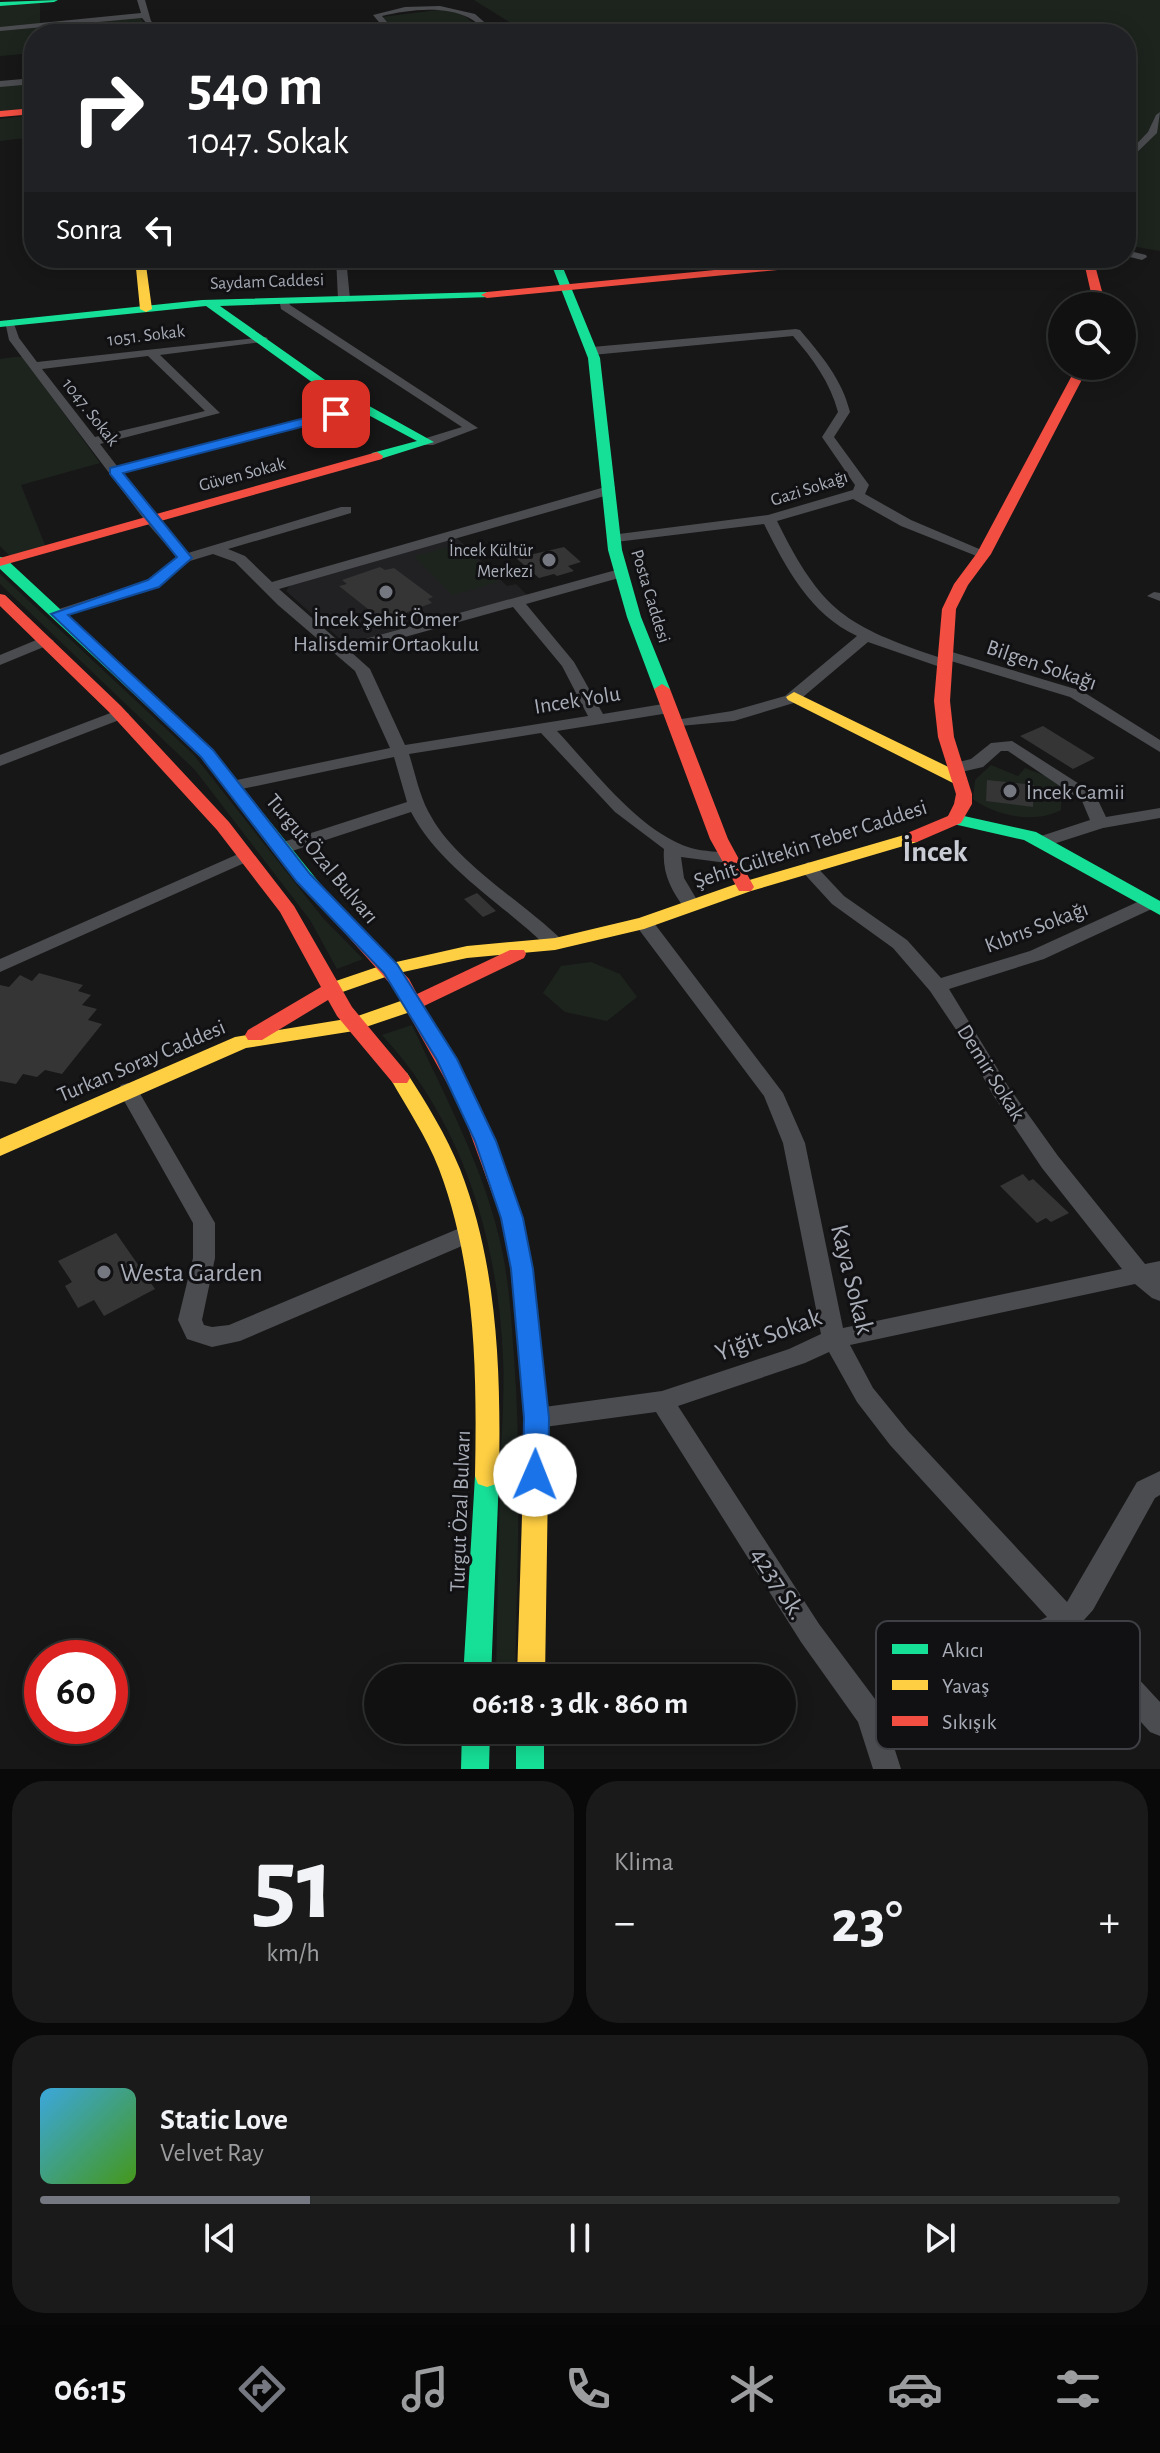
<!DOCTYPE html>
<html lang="tr">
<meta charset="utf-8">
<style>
body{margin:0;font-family:"Alegreya Sans",sans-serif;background:#1a1a1a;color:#f1f3f6;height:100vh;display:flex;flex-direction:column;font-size:30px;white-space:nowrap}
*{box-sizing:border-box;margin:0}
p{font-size:26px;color:#9c9d9f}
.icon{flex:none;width:44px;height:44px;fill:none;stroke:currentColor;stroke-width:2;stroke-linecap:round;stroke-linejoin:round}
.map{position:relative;height:1769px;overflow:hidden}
.panel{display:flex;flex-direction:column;gap:12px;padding:12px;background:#090909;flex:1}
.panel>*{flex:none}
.top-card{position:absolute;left:24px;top:24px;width:1112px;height:244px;border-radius:32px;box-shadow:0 4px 20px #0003,0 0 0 2px #303131;background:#202124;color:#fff;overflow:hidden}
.buttons{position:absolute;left:1048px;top:292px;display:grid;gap:16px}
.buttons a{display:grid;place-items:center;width:88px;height:88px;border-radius:50%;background:#111;box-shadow:0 4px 20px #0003,0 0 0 2px #303131;font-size:40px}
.speed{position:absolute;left:24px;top:1640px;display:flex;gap:16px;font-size:40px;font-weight:700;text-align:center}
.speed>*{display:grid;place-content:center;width:104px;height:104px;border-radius:50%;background:#111;box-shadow:0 4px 20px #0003,0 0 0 2px #303131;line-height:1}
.speed .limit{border:12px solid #d22;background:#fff;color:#111}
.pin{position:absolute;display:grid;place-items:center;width:68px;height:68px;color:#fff;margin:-34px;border-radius:16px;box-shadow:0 4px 12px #0006}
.me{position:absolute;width:88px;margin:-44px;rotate:1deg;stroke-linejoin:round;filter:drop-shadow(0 0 6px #0008)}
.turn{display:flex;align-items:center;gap:28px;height:168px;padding:0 32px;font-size:36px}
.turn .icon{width:104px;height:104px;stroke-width:2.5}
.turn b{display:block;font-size:56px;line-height:68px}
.then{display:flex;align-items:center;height:76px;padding:0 32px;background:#0003;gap:16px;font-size:30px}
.big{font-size:60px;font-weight:600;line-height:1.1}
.panel .widget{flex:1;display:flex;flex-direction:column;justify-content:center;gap:12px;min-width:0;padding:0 28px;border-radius:32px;background:#1a1a1a}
.panel .dial{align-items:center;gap:0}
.dial b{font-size:104px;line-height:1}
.song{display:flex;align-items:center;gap:24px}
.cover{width:96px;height:96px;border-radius:12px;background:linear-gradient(135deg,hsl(200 70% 55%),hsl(100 70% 35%))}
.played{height:8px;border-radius:4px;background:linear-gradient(90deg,#757880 25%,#303131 25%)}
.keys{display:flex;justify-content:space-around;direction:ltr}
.heat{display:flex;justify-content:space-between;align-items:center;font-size:44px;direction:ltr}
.panel .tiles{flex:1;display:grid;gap:12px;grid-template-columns:1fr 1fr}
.widget:last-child{grid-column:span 2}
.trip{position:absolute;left:364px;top:1664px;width:432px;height:80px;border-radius:40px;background:#111;box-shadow:0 4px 20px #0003,0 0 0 2px #303131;font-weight:600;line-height:80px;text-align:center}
.menu{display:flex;height:128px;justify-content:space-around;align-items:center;background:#070707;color:#9c9d9f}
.menu .icon{width:56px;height:56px}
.menu .active{color:#757880}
.menu b{font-size:36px;color:#f1f3f6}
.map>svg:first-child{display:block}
</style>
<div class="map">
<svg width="1160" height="1769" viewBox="0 0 1160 1769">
<rect width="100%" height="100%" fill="#171717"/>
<path fill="#212123" d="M457 538 507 586 516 584 527 595 350 643 339 638 286 591 290 585Z"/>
<path fill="#1d241e" d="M474 0H1160V251L1137 247 1126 251V34H594L517 27Z
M40 2V24L0 28V6Z
M445 9 459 11 486 34H397L382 17Z
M140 17 151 34H34V53L0 56V30Z
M34 82V109L0 113V86Z
M34 115V137L0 141V119Z
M15 357H23L100 463 21 485 45 545 11 557 0 546V359Z
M460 544 499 582 452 595 414 556Z
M0 574 193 754 323 918 363 959 337 969 310 920 195 770 0 584Z
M991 765 1018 776 1025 768 1059 781 1062 785 1061 810C1034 824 996 816 973 799L975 780Z
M591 962 620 974 637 997 607 1021 565 1012 543 993 561 966Z
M412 1025C444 1095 481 1162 499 1237 509 1277 511 1317 514 1357 522 1464 517 1571 515 1678H496C497 1611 499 1545 500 1478 501 1438 505 1397 503 1357 498 1239 462 1121 382 1035Z"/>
<path fill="#353536" d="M564 547 581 562 568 566 574 571 557 576 554 574 539 578 516 558Z
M380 567 385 570 394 568 433 597 428 599 432 603 389 619 384 615 378 617 339 586 347 584 342 580Z
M1043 726 1095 758 1073 769 1020 736Z
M987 780 1034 785 1033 807 986 801Z
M477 893 496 911 483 917 464 899Z
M39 973 83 985 78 991 91 995 82 1005 97 1009 88 1020 102 1024 62 1074 45 1070 37 1077 23 1074 16 1084 0 1081V985L9 987 20 975 32 981Z
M1023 1174 1029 1181 1033 1179 1069 1213 1051 1222 1046 1218 1037 1223 1000 1186Z
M116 1233 155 1289 104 1316 94 1300 78 1308 65 1286 72 1282 58 1261Z"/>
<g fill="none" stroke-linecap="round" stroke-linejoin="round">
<path fill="#4b4c50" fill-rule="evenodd" d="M137 0H145L151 21 165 34H156L142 18 0 31V27L141 13Z
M440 6 475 14 491 28 565 34H487C467 2 414 8 382 16L397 34H389L373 15 405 7Z
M34 78V84L0 87V81Z
M1160 112 1157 133 1126 163V155L1148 132 1156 115Z
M1126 250 1146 255 1147 257 1142 260 1126 256Z
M336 258H346L350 299 344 302 338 299Z
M279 299H287L290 305 478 428 433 445H423V439L462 427 281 309Z
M5 321H13L19 338 37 362 266 337 268 339 262 342 160 355 220 413 100 444 117 466 367 404V410L123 473 188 553 341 507H351V513L228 549 245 556 272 582 605 487H615V493L279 589 343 645 616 570H626V576L526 604 574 662 603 714 669 703 677 708 669 713 557 731C593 769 639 832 691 848 704 852 719 851 733 854L736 858 733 862 727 863 681 857 684 878 700 905 697 909H685C671 890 662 873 664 849L615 812 541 733 409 754C416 776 420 799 432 818 457 863 524 903 562 940L564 944 562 948H548C504 904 441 869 411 812L286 853H274L271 849 274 845 407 802 394 757 232 791 224 786 232 781 390 748 355 671 278 605 235 562 213 554 190 561 158 586 63 617H53V611L148 580 177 557 146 522 9 340ZM148 356 205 411 95 437 42 369ZM513 607 562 666 588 716 405 745 370 669 351 652Z
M796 329 800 330C821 355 842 379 850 412L834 437 869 485 865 494 911 520 991 554 984 558 979 557 901 526 853 499 777 521C822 612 846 626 941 658L942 652H952L1082 691 1160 740V752L1070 697 951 661 950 667H940L868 642 797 702 734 721 669 727 667 724 669 721 732 711 785 696 857 636C810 614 786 568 764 524L616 542 609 538 611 535 768 515 853 490 855 485 822 437 838 412C830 382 813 359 793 336L592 355 586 351 592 347Z
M1154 592 1160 593V601L1147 596Z
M46 636 54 641 51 644 0 665V655Z
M121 709 129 714 127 717 0 766V755Z
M1012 741 1095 794 1106 817 1160 808V818L1103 828 1047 846H1035L1032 842 1035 838 1090 820 1082 801 1008 751H1001L983 767 957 773 949 768 951 764 971 759 991 743Z
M245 851 251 852 254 856 251 860 0 972V959Z
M808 862 814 864 844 896 907 940 941 978 1030 951 1144 899 1150 897 1159 903 1156 907 1044 959 949 989 1008 1086 1058 1156 1145 1264 1160 1261V1301L1152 1298 1135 1284 850 1345 873 1388 908 1431 1067 1602 1137 1482 1160 1471V1495L1155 1498 1093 1610 1084 1620 1160 1702V1736L1150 1732 1063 1636 886 1722 901 1769H873L858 1722 801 1642 656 1412 537 1428 528 1425 525 1418 528 1411 537 1408 662 1391 789 1349 821 1334 783 1143 764 1096 637 927 635 923 644 917 651 919 783 1093 805 1143 843 1328 1122 1269 1042 1168 993 1095 961 1037 930 991 893 948 832 904 799 868ZM829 1352 857 1402 890 1445 1047 1617 875 1699 819 1624 678 1406 805 1363Z
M128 1083 135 1085 215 1223V1258L202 1320 204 1325 212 1327 229 1325 460 1228 468 1225 476 1228 479 1234 476 1240 240 1341 212 1347 187 1339 178 1320 193 1258V1223L118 1090 121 1085Z"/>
<path fill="#16e098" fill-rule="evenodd" d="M58 0 54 2 0 6V2Z
M549 258H559L600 358 622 550 641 617 670 689 668 692H656L654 689 627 617 608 550 588 358Z
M487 292 491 293V297L220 306 335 387 434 442 377 460 371 456 372 453 417 441 327 393 206 306 0 327V321L202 300Z
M0 557 5 558 213 751 326 891 329 895 326 899H314L201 757 0 569Z
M955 814 1036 832 1160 901V915L1024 840 949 823 946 819 949 815Z
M487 1465 496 1468 499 1476 491 1678H463L475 1476 478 1468Z
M462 1730H490L489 1769H461Z
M516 1730H544V1769H516Z"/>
<path fill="#ffcf43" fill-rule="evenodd" d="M135 258H145L152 309 146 312 140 309Z
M794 692 965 775 967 779 965 783H953L788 700 786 697Z
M911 833 917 834 920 838 917 842 751 891 644 929 555 950 467 958 394 974 331 996 321 990 324 985 383 965 467 946 555 938 639 918 739 883Z
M415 996 422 998 425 1003 422 1008 354 1031 246 1048 0 1156V1139L235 1037 352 1018Z
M400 1071 407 1073C427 1104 446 1135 460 1169 498 1266 501 1373 499 1476L496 1484 487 1487 478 1484 475 1476C477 1373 476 1267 439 1169 426 1136 407 1108 390 1078L393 1073Z
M521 1254 529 1257 532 1263 549 1418 545 1678H517L525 1418 510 1263 513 1257Z"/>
<path fill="#f24e42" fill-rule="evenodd" d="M34 108V114L0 117V111Z
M838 258H876L871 261 487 298 481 295 487 292Z
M1083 258H1093L1106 306H1094Z
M1077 366H1089L991 554 968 585 956 609 950 701 954 737 972 794V804L961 823 917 842H905L902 838 905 834 948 816 954 804 956 794 938 737 934 701 942 609 954 584 977 553Z
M377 452 383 456 382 459 0 566V558Z
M0 594 5 595 121 706 229 822 294 906 352 1007 407 1073 410 1078 407 1083H393L337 1016 328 1000 262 1040H248L245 1035 248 1030 321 987 280 912 217 830 109 712 0 606Z
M662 684 670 689 728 839 754 887 751 891H739L710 839 654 689Z
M320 889 326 891 409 979 417 994 510 950H524L526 954 524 958 424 1006 481 1108 523 1218 532 1263 529 1269 521 1272 513 1269 510 1263 501 1218 461 1108 394 988 311 895Z"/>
</g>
<path fill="#1a73e8" stroke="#114b97" stroke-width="2" d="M336 410 340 411V417L123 473 192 558 159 587 68 615 213 750 310 874 397 964 457 1059 496 1141 523 1218 533 1269 549 1418 548 1475 544 1483 535 1486 526 1483 523 1475 524 1418 511 1269 501 1218 475 1141 437 1060 384 973 297 882 201 757 51 614 148 580 177 557 110 474V468Z"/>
<g fill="#757880" stroke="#111113" stroke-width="3">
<circle cx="549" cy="560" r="8"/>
<circle cx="386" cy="592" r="8"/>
<circle cx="1010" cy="791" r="8"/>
<circle cx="104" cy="1272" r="8"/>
</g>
<g text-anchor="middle" stroke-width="6" stroke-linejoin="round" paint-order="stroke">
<g font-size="18" fill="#a8adb8" stroke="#111113">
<text transform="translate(267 281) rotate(-2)" y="6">Saydam Caddesi</text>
<text transform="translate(146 335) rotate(-7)" y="6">1051. Sokak</text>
<text transform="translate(91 412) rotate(52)" y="6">1047. Sokak</text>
<text transform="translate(242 474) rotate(-15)" y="6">Güven Sokak</text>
<text transform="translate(809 488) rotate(-18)" y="6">Gazi Sokağı</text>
<text transform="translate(651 596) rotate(73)" y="6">Posta Caddesi</text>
</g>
<g font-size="18" fill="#a8adb8" stroke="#111113" text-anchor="end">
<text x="533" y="556">İncek Kültür<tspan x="533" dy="21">Merkezi</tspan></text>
</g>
<g font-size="22" fill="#a8adb8" stroke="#111113">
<text x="386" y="626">İncek Şehit Ömer<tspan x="386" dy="25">Halisdemir Ortaokulu</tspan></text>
<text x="1026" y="799" text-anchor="start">İncek Camii</text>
</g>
<g font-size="22" fill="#a8adb8" stroke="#111113">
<text transform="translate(1042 664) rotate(19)" y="8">Bilgen Sokağı</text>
<text transform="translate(577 699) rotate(-9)" y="8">Incek Yolu</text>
<text transform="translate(810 843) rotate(-18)" y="8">Şehit Gültekin Teber Caddesi</text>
<text transform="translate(323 858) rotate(50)" y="8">Turgut Özal Bulvarı</text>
<text transform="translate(1036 926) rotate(-21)" y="8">Kıbrıs Sokağı</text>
<text transform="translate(141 1060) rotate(-23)" y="8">Turkan Soray Caddesi</text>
<text transform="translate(992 1072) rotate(58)" y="8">Demir Sokak</text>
<text transform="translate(459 1511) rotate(-88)" y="8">Turgut Özal Bulvarı</text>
</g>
<g font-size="26" fill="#a8adb8" stroke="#111113" text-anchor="start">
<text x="120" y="1281">Westa Garden</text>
</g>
<g font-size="26" fill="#a8adb8" stroke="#111113">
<text transform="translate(853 1279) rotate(76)" y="9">Kaya Sokak</text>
<text transform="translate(768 1334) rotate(-20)" y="9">Yiğit Sokak</text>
<text transform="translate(779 1583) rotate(57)" y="9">4237 Sk.</text>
</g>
<g font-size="30" font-weight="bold" fill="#c9ccd4" stroke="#111113">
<text x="935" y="861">İncek</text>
</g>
</g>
<rect x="876" y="1621" width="264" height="128" rx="12" fill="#111113" stroke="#3e4045" stroke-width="2"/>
<rect x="892" y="1644" width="36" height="10" fill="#16e098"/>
<rect x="892" y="1680" width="36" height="10" fill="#ffcf43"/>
<rect x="892" y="1716" width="36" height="10" fill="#f24e42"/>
<g font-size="22" fill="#a8adb8">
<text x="942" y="1657">Akıcı</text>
<text x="942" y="1693">Yavaş</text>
<text x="942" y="1729">Sıkışık</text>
</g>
</svg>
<div class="buttons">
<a><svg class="icon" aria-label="search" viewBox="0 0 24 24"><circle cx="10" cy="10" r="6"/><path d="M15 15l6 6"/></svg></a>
</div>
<div class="speed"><div class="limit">60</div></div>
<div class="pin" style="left:336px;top:414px;background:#d93025"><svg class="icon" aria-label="arrive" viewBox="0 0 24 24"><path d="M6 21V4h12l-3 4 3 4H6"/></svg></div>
<svg class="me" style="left:535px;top:1475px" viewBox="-20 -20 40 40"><circle r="19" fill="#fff"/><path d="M0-13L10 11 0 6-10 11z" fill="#1a73e8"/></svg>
<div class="trip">06:18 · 3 dk · 860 m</div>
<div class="top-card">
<div class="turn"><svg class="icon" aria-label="right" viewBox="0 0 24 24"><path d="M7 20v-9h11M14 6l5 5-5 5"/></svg><div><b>540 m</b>1047. Sokak</div></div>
<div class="then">Sonra<svg class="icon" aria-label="left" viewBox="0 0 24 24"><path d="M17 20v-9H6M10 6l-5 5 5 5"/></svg></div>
</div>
</div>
<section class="panel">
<div class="tiles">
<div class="widget dial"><b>51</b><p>km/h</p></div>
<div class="widget"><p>Klima</p>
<div class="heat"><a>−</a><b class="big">23°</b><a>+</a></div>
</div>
<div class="widget">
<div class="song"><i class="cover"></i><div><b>Static Love</b><p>Velvet Ray</p></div></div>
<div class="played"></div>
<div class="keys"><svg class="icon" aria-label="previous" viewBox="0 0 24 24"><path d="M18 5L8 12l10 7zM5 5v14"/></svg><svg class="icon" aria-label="pause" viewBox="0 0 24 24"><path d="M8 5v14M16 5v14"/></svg><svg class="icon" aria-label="next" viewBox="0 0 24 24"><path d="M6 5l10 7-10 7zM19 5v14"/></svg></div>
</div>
</div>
</section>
<nav class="menu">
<b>06:15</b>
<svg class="icon active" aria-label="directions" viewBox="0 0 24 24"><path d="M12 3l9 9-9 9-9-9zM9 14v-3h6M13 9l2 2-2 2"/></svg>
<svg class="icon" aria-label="music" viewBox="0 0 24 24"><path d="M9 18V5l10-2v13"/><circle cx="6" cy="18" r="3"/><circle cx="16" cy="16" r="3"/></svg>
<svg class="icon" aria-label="phone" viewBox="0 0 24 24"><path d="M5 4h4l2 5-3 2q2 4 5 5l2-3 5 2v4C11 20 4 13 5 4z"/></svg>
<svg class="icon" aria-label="climate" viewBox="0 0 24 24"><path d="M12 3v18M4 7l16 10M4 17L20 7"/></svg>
<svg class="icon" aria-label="car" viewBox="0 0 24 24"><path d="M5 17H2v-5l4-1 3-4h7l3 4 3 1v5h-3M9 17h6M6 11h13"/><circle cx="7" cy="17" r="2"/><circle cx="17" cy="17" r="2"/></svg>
<svg class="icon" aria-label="filters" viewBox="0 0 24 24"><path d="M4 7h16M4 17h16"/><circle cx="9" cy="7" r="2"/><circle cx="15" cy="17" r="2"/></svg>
</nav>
